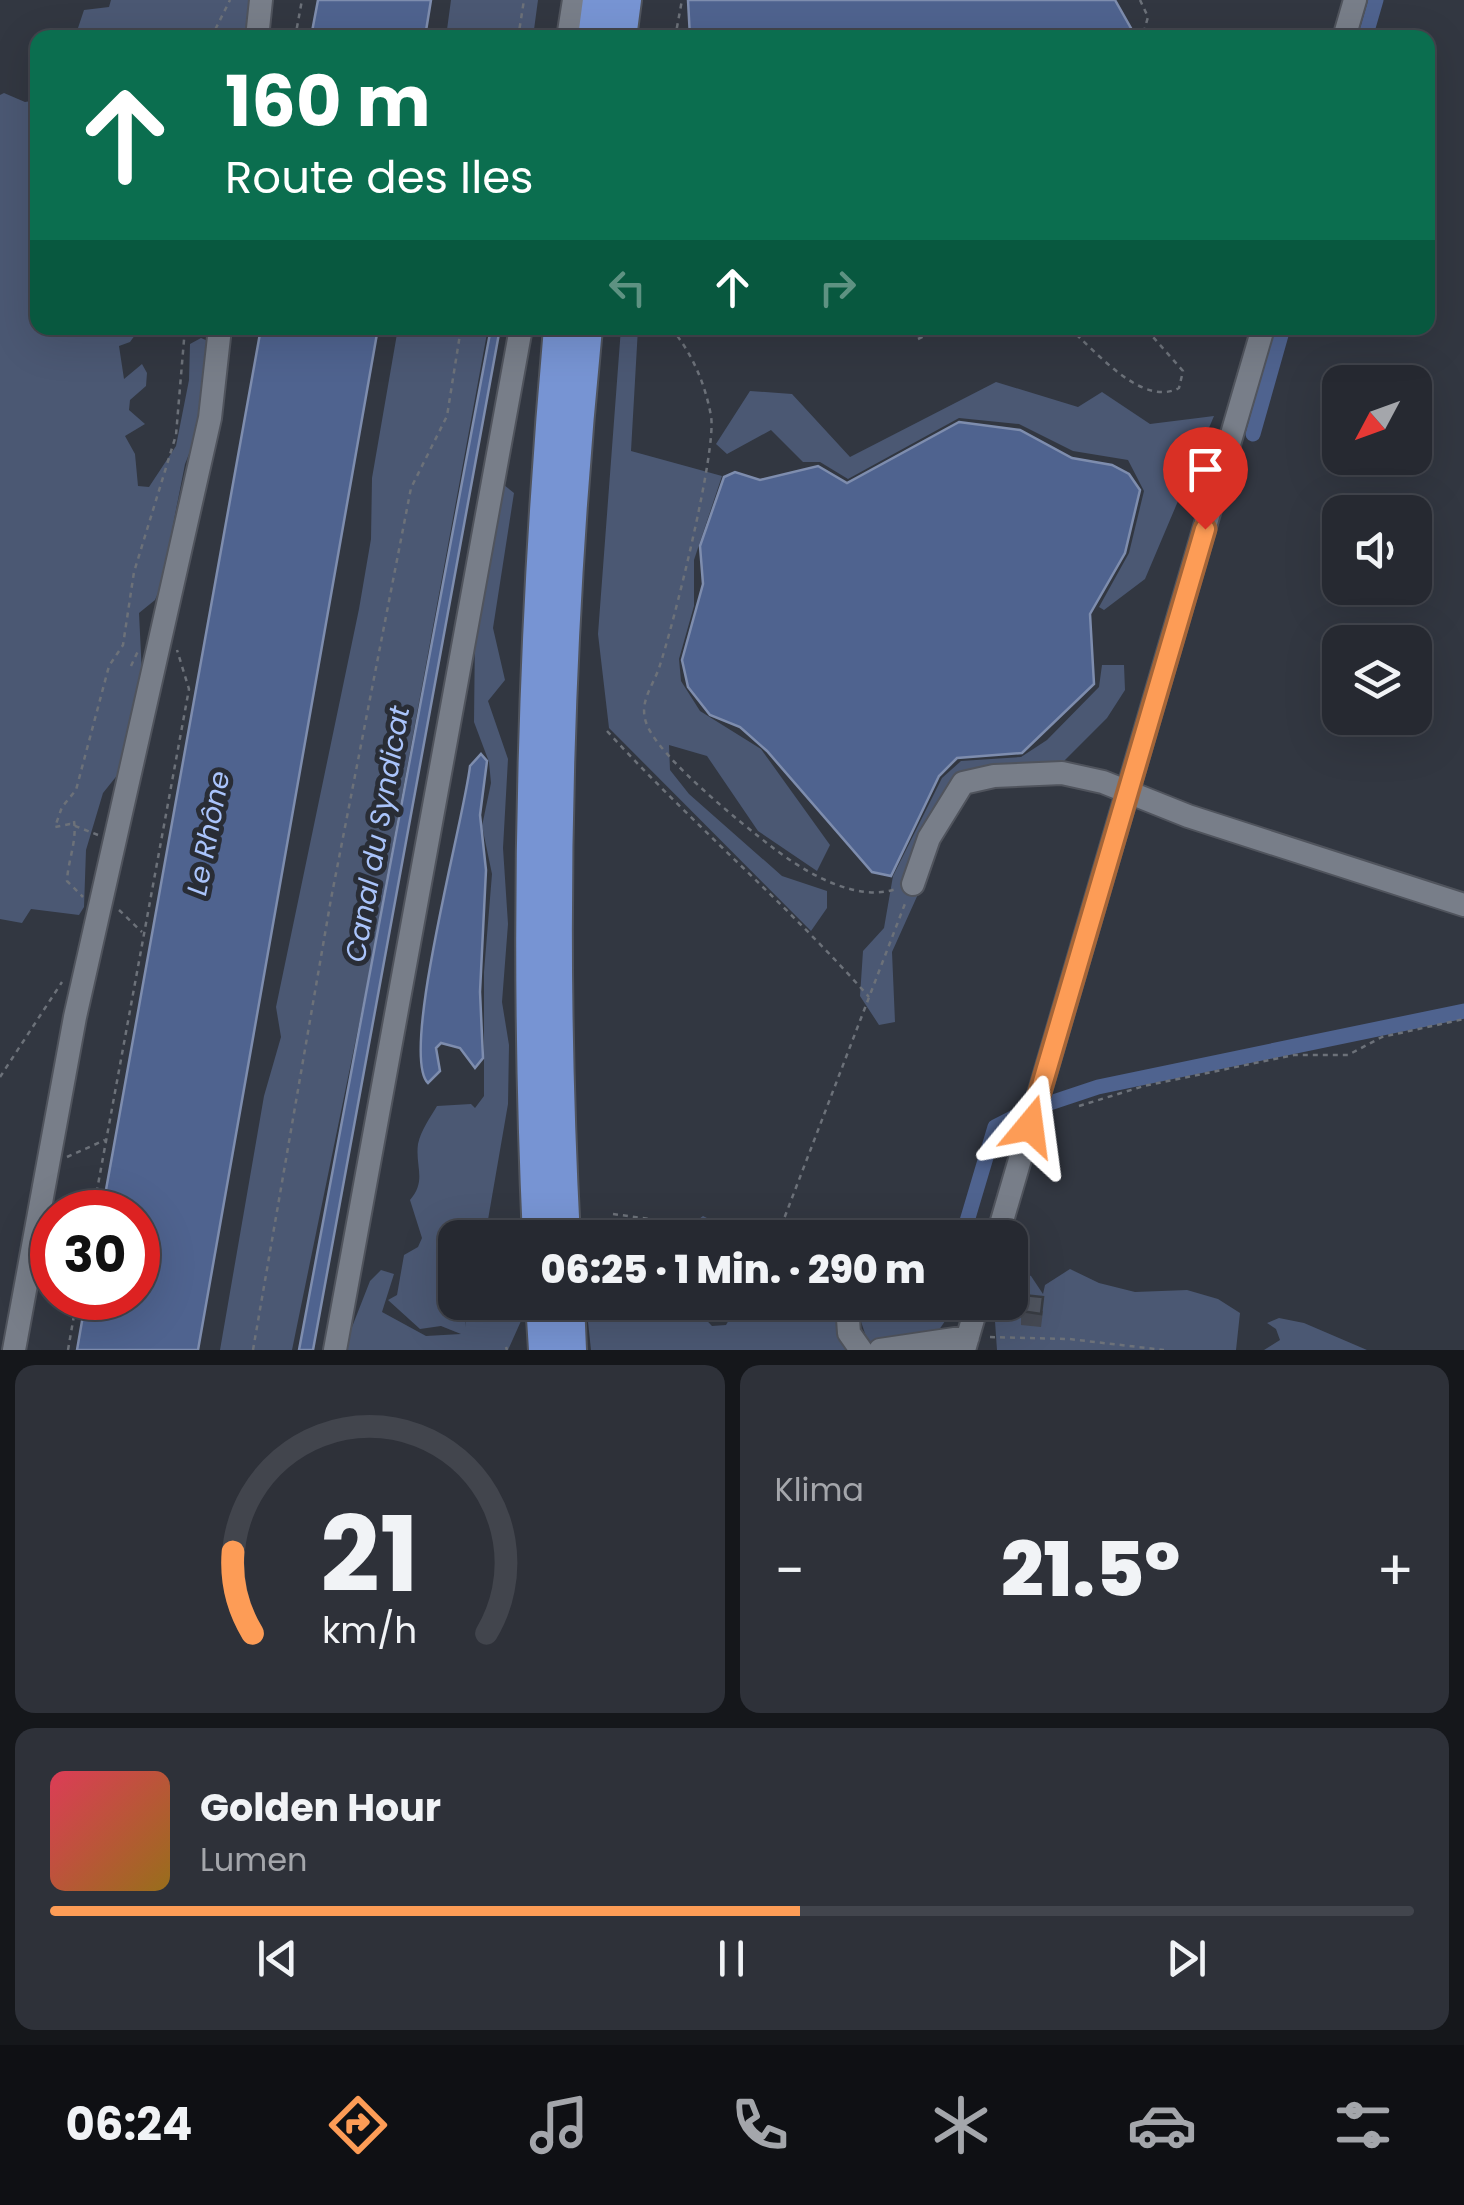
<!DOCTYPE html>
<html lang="de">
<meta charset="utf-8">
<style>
body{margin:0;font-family:Poppins,sans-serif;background:#2e3139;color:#f1f3f6;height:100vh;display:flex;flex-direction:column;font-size:38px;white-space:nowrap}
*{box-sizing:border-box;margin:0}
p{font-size:32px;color:#a4a6ab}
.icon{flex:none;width:55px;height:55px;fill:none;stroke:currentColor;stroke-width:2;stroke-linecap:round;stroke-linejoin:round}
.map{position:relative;height:1350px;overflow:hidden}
.details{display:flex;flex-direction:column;gap:15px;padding:15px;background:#15171b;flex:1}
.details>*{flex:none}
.banner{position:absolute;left:30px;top:30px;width:1405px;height:305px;border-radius:20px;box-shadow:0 10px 40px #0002,0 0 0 2px #42454d;background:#0b6e4f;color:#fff;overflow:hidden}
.needle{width:65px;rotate:229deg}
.controls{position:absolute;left:1322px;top:365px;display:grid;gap:20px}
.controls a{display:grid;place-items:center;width:110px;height:110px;border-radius:20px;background:#262931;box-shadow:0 10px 40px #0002,0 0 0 2px #42454d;font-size:50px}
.speed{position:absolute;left:30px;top:1190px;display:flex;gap:20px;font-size:50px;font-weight:700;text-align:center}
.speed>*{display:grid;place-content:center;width:130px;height:130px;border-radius:50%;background:#262931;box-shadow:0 10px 40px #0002,0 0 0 2px #42454d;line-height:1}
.speed .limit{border:15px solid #d22;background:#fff;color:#111}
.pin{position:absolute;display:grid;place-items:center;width:85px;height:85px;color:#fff;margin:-102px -42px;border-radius:50% 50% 50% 0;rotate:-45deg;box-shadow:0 0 10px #0007}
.pin .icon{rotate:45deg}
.me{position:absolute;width:110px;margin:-55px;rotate:16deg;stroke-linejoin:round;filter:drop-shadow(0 0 8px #0008)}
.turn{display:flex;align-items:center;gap:35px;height:210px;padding:0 30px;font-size:45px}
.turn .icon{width:130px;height:130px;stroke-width:2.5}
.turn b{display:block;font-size:70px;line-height:85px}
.lanes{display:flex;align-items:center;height:95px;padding:0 30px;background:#0003;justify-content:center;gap:50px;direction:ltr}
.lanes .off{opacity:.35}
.big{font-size:75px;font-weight:800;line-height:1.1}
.details .card{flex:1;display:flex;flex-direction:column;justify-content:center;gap:15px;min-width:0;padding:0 35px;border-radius:20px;background:#2e3139}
.details .dial{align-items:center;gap:0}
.dial svg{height:260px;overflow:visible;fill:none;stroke:#42454d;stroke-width:7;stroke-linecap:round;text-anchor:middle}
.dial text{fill:#f1f3f6;stroke:none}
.song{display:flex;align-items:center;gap:30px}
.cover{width:120px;height:120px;border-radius:15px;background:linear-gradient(135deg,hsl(350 70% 55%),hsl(40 70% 35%))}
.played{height:10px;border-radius:5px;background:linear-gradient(90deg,#fd9c56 55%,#42454d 55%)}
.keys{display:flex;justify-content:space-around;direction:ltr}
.heat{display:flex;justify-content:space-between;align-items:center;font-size:55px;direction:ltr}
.details .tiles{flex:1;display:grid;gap:15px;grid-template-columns:1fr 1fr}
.card:last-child{grid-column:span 2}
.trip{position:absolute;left:438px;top:1220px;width:590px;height:100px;border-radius:20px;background:#262931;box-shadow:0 10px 40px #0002,0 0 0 2px #42454d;font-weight:800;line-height:100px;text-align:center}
.tabs{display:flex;height:160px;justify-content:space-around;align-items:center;background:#0f1014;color:#a4a6ab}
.tabs .icon{width:70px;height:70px}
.tabs .selected{color:#fd9c56}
.tabs b{font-size:45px;color:#f1f3f6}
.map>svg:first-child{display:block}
</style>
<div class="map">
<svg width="1464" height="1350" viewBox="0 0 1464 1350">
<rect width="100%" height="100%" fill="#323741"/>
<path fill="#4b5873" d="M111 0H250L249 37 51 38 76 34 84 10 109 7Z
M451 0H538L533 37H446Z
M4 93 25 102 37 100 38 328H140L130 342 119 346 124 379 142 364 147 373 146 386 130 400 129 410 145 424 125 436 135 454 138 486 149 487 176 446 189 380 190 344 201 338 208 341 199 429 185 464 161 586 155 600 139 613 142 675 119 773 103 793 86 850 84 907 79 915 31 909 22 923 0 919V95Z
M398 328H488L367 985 292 1350H220L264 1096 281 1037 276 1007 359 609 371 539 372 478Z
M621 328H638L631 451 722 476 694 560V606L679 659 681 681 700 711 761 749 830 845 817 871 758 831 707 756 669 745 670 770 689 794 782 876 827 891V908L811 931 609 728 598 634Z
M996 382 1078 407 1102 392 1150 424 1214 416 1145 579 1104 610 1099 607 1129 553 1144 491 1128 460 1073 451 1019 424 959 418 848 479 820 462H803L771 430 727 454 716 444 750 391 792 394 850 457Z
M504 485 514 493 493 628 505 680 488 701 508 759 503 848 508 924 502 1002 509 1045 508 1104 485 1237 455 1238V1302L466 1303 465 1327 468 1303H516L521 1321 508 1350H343L370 1281 381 1270 394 1274 382 1312 426 1336 461 1334 441 1326 420 1329 388 1300 397 1295 404 1255 418 1247 422 1238 410 1200C427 1180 415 1167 418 1144 421 1130 430 1118 437 1106L471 1104 475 1108 484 1096V972L492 874 482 826 491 783 489 762 474 722 475 631 500 488Z
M1102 665H1124L1125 690 1107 718 1058 767 959 781 928 872 892 952 895 1022 879 1025 860 996 863 951 884 928 893 876 942 778 961 761 1021 757 1047 740 1099 687Z
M703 1216 713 1221 716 1237H586L594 1221 624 1231 646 1226 684 1230Z
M1010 1267 1031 1276 1043 1294 1045 1285 1070 1269 1099 1283 1135 1292 1187 1290 1218 1299 1240 1313 1236 1350H997L994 1307 995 1303 1010 1302Z
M586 1303H690L712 1326 726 1325 739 1303H842L854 1350H591Z
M855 1303H970L964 1320 945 1321 937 1333 878 1344 868 1343Z
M1279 1318 1304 1323 1367 1350H1264L1280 1340 1276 1329 1267 1323Z"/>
<path fill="#4f638f" stroke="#7e8dae" stroke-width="2.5" d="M318 0H431L425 37H311Z
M688 0H1115L1136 37H690Z
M261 328H378L198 1350H77L86 1298H138V1212H102Z
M491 328H500L313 1350H299Z
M959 422 1020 430 1072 458 1112 465 1129 474 1140 490 1125 553 1090 614 1094 684 1022 753 957 758 939 776 891 876 872 872 767 751 740 727 710 715 688 687 682 660 703 584 700 546 724 477 735 472 760 480 818 466 847 483Z
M481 754 487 761 480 815 486 870 480 992 483 1058 475 1068 460 1048 441 1043 436 1048 440 1071 428 1083C399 1055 465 816 470 766Z"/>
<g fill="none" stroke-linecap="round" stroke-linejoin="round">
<path stroke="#4f638f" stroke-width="15" d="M1365 38 1376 0
M1253 434 1283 328
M1050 1103 1098 1087 1464 1011
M962 1238 995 1127 1022 1113"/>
<g stroke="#50545d" stroke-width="26">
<path id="minor" d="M257 38 261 0
M568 38 574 0
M1344 38 1355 0
M913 884 929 838 963 783 994 776 1062 773 1103 782 1188 816 1464 905
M997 1238 1263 328
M848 1319 849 1333 861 1350
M14 1350 75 1017 210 418 220 328
M335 1350 521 328
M880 1350 968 1337
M964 1350 978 1302"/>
</g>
<g stroke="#50545d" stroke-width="36">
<path id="highway" d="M594 38 599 0
M620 38 625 0
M539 1238C525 934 533 630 560 328
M564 1238C548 935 556 629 586 328
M542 1302 545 1350
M568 1302 570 1350"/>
</g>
<path stroke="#6c7179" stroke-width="2.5" stroke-dasharray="5 5" stroke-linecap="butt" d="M1140 0 1148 17 1142 38
M211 38 230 0
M295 38 302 0
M518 38 524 0
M675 38 682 0
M671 328C692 353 705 383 711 416 717 451 673 627 659 668 652 688 638 703 647 725 661 759 741 823 772 847 803 871 855 903 896 889
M1069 328C1095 350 1142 408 1179 388L1183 371 1145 328
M918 339 941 328
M131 666 138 651
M607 731C691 823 787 904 869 997
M74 821C77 842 68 860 67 881L83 897
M98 835 70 824 55 827 62 807 76 790 109 666 123 645 134 572 176 435 185 328
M119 910 142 932
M0 1077 62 982
M1079 1106 1144 1086 1294 1055H1348L1382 1037 1464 1019
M67 1157 105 1140
M93 1212 189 689 177 650
M613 1214 759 1234 782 1224 906 901
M990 1337 1069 1339 1164 1350
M506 1347 507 1350
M68 1350 77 1298
M253 1350 331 899 411 488 447 416 461 328"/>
<use href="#minor" stroke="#787e89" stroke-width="22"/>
<use href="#highway" stroke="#7794d3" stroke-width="32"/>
</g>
<path fill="#454953" d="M1021 1311H1043L1041 1327 1021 1325Z"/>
<path fill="#505560" stroke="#383c43" stroke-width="2.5" d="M1023 1295 1043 1297 1041 1314 1021 1311Z"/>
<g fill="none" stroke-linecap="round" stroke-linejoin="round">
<g stroke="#a46538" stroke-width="25">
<path id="route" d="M1030 1126 1205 529"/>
</g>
<use href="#route" stroke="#fd9c56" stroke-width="18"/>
</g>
<g text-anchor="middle" stroke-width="10" stroke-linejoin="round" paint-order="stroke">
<g font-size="28" font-style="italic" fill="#aac4fb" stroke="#292d36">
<text transform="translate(208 833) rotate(-79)" y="10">Le Rhône</text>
<text transform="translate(377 834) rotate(-80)" y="10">Canal du Syndicat</text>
</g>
</g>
</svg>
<div class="controls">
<a><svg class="needle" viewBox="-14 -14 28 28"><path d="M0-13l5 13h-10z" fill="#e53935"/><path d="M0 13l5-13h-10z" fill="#a4a6ab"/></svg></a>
<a><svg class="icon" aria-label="sound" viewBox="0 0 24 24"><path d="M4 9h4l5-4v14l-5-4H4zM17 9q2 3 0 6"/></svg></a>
<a><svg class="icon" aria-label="layers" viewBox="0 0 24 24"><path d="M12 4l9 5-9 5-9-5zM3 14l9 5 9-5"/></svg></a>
</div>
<div class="speed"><div class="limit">30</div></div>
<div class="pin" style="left:1205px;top:529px;background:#d93025"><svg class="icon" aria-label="arrive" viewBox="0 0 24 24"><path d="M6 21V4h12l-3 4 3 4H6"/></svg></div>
<svg class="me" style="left:1030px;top:1126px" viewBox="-20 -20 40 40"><path d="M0-17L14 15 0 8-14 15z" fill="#fd9c56" stroke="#fff" stroke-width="4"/></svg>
<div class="trip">06:25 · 1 Min. · 290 m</div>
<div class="banner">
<div class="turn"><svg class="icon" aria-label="ahead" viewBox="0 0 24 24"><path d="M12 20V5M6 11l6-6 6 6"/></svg><div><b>160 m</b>Route des Iles</div></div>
<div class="lanes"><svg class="icon off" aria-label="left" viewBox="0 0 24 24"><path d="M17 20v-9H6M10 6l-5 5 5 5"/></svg><svg class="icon" aria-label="ahead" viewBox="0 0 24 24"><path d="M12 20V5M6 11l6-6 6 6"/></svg><svg class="icon off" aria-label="right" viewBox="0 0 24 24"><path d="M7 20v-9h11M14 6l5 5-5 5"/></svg></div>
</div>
</div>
<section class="details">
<div class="tiles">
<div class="card dial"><svg viewBox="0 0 100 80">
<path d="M14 69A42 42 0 1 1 86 69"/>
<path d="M14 69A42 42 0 0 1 8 44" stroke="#fd9c56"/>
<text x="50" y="56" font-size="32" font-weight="700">21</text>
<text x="50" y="72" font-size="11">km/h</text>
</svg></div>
<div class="card"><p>Klima</p>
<div class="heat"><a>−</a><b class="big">21.5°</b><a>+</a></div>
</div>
<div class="card">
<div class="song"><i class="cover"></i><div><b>Golden Hour</b><p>Lumen</p></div></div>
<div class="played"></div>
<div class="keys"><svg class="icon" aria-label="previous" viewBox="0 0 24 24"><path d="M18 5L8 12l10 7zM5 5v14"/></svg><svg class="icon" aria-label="pause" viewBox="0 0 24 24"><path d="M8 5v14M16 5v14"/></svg><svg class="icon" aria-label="next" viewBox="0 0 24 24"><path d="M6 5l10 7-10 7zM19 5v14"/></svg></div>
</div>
</div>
</section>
<nav class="tabs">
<b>06:24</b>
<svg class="icon selected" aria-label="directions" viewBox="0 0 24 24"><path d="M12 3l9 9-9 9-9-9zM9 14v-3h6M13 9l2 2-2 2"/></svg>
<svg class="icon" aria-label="music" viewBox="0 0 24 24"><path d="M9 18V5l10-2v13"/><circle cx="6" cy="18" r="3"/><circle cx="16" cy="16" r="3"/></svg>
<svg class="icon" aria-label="phone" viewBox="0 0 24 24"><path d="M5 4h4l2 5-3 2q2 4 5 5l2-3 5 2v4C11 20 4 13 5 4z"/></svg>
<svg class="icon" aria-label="climate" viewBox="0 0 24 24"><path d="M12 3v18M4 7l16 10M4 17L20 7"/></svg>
<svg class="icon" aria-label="car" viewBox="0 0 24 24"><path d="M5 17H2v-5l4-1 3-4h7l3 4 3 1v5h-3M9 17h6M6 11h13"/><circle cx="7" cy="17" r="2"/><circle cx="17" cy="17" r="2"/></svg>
<svg class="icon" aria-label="filters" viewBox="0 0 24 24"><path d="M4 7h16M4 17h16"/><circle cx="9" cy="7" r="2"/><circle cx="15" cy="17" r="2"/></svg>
</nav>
